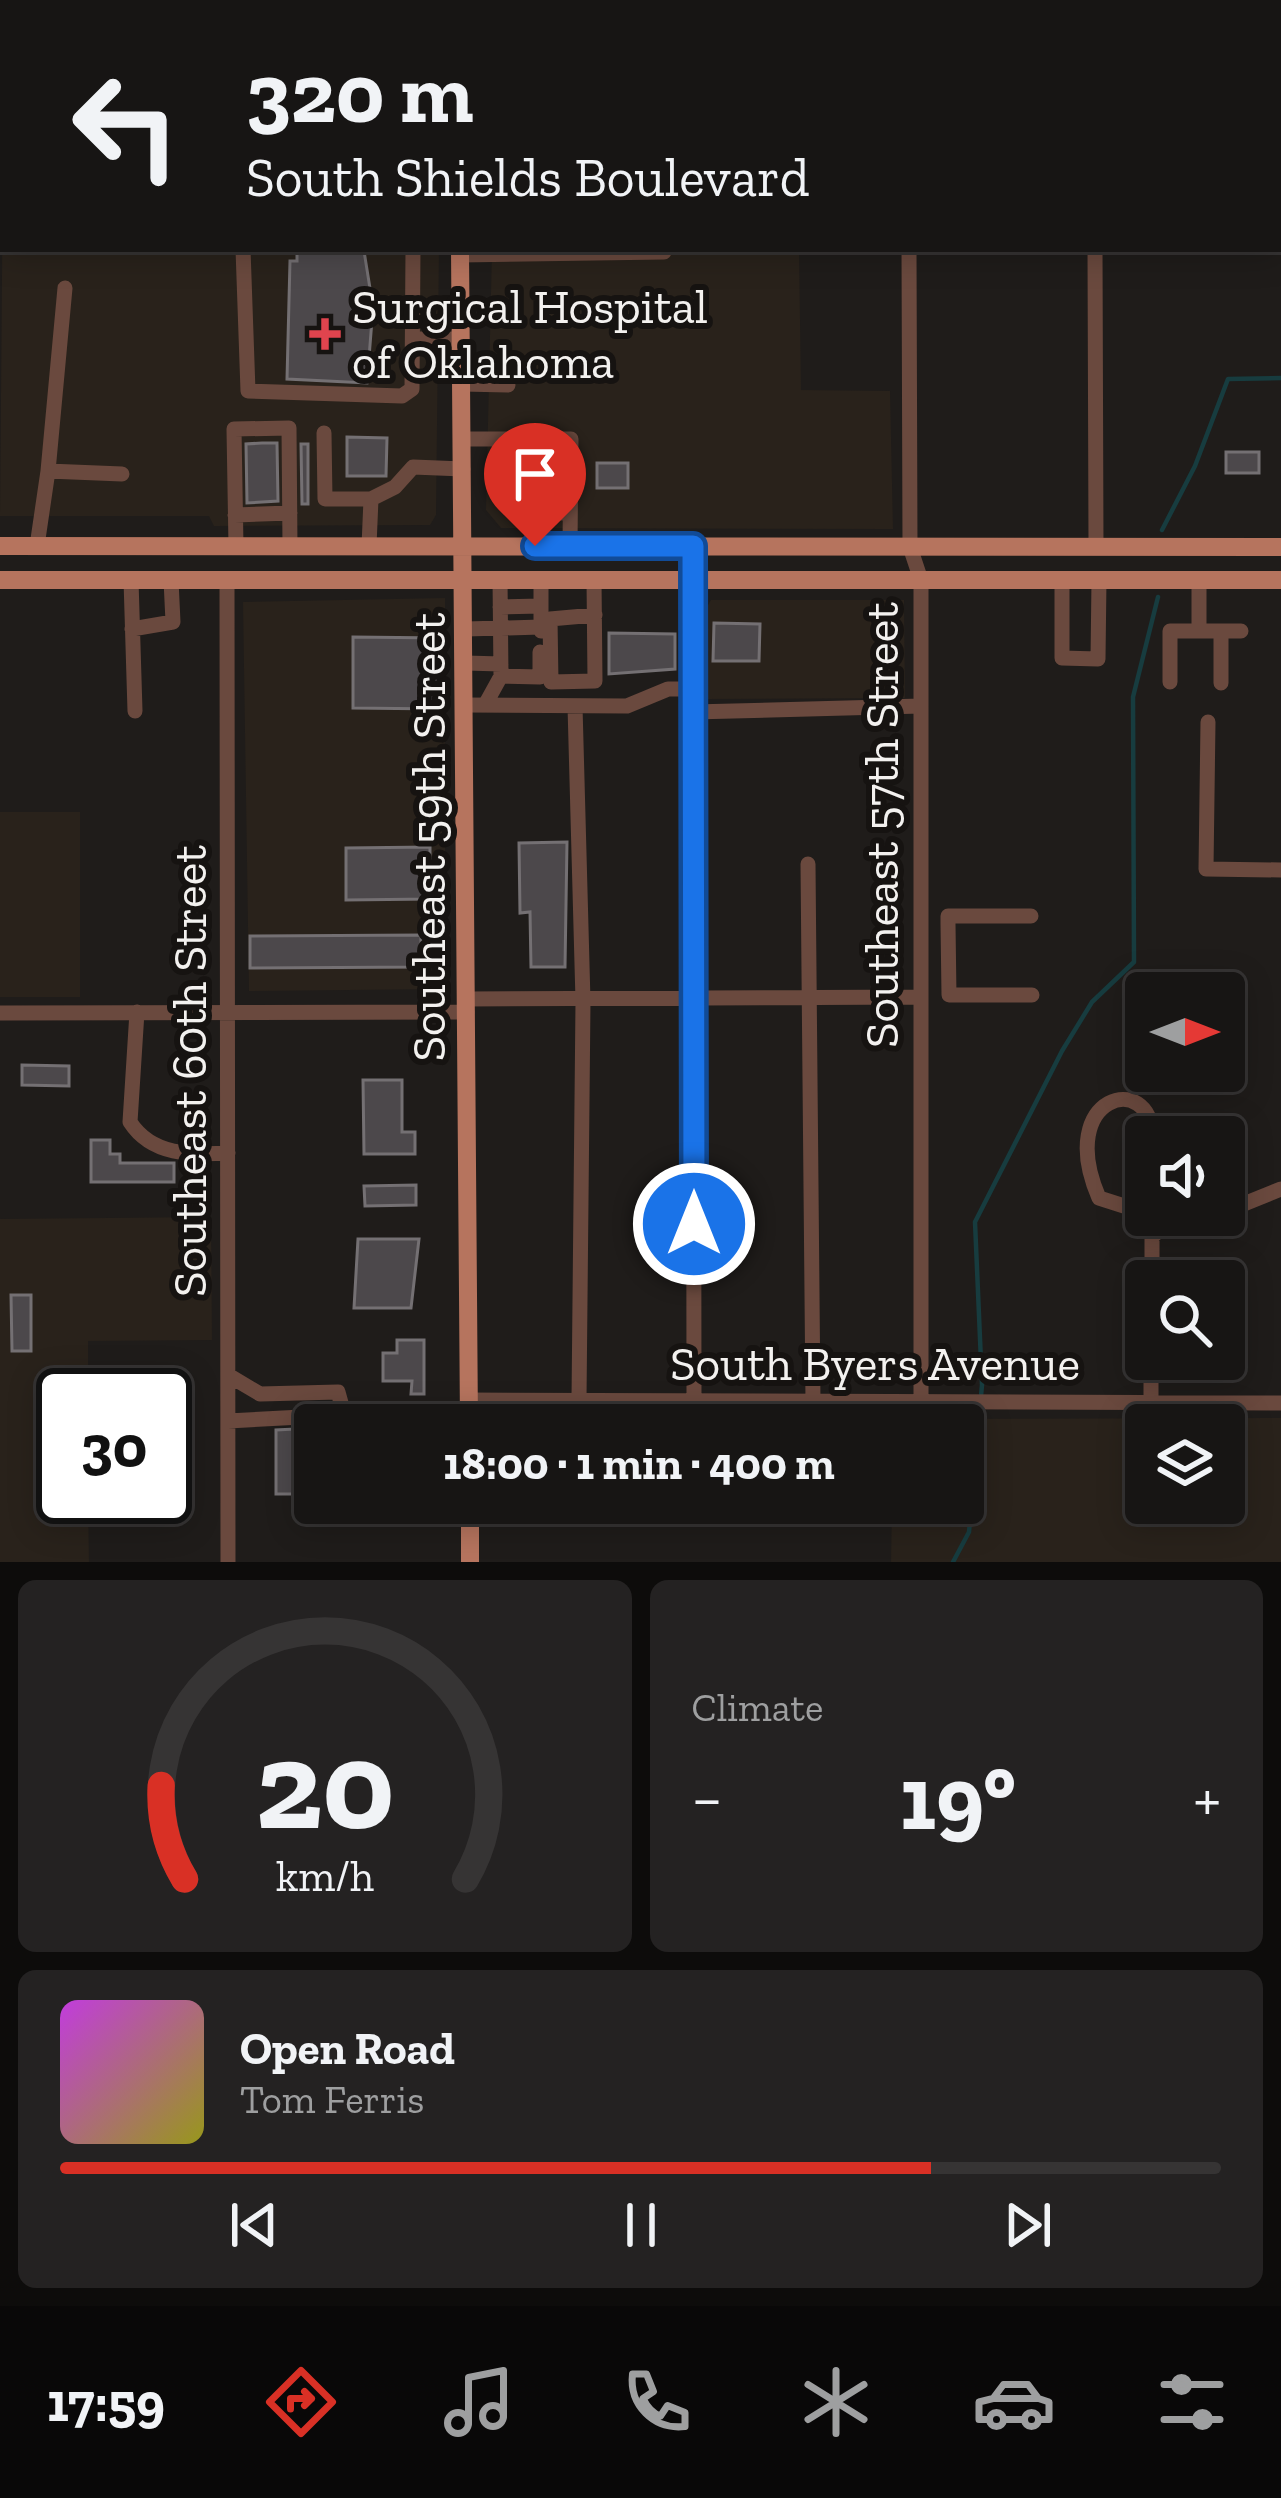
<!DOCTYPE html>
<meta charset="utf-8">
<style>
body{margin:0;font-family:"Zilla Slab",serif;background:#242222;color:#f1f3f6;height:100vh;display:flex;flex-direction:column;font-size:45px;white-space:nowrap}
*{box-sizing:border-box;margin:0}
p{font-size:39px;color:#9e9fa0}
.icon{flex:none;width:66px;height:66px;fill:none;stroke:currentColor;stroke-width:2;stroke-linecap:round;stroke-linejoin:round}
.map{position:relative;height:1562px;overflow:hidden}
.drawer{display:flex;flex-direction:column;gap:18px;padding:18px;background:#0d0c0b;flex:1}
.drawer>*{flex:none}
.top-card{position:absolute;left:0px;top:0px;width:1281px;height:252px;box-shadow:0 6px 30px #0003,0 0 0 3px #363434;background:#171514;color:#f1f3f6;overflow:hidden}
.needle{width:78px;rotate:90deg}
.fabs{position:absolute;left:1125px;top:972px;display:grid;gap:24px}
.fabs a{display:grid;place-items:center;width:120px;height:120px;border-radius:12px;background:#171514;box-shadow:0 6px 30px #0003,0 0 0 3px #363434;font-size:60px}
.speed{position:absolute;left:36px;top:1368px;display:flex;gap:24px;font-size:60px;font-weight:700;text-align:center}
.speed>*{display:grid;place-content:center;width:156px;height:156px;border-radius:50%;background:#171514;box-shadow:0 6px 30px #0003,0 0 0 3px #363434;line-height:1}
.speed .limit{border:6px solid #111;border-radius:18px;background:#fff;color:#111}
.pin{position:absolute;display:grid;place-items:center;width:102px;height:102px;color:#fff;margin:-123px -51px;border-radius:50% 50% 50% 0;rotate:-45deg;box-shadow:0 0 12px #0007}
.pin .icon{rotate:45deg}
.me{position:absolute;width:132px;margin:-66px;rotate:0deg;stroke-linejoin:round;filter:drop-shadow(0 0 9px #0008)}
.turn{display:flex;align-items:center;gap:42px;height:252px;padding:0 48px;font-size:54px}
.turn .icon{width:156px;height:156px;stroke-width:2.5}
.turn b{display:block;font-size:84px;line-height:102px}
.big{font-size:90px;font-weight:700;line-height:1.1}
.drawer .card{flex:1;display:flex;flex-direction:column;justify-content:center;gap:18px;min-width:0;padding:0 42px;border-radius:18px;background:#242222}
.drawer .dial{align-items:center;gap:0}
.dial svg{height:312px;overflow:visible;fill:none;stroke:#363434;stroke-width:7;stroke-linecap:round;text-anchor:middle}
.dial text{fill:#f1f3f6;stroke:none}
.song{display:flex;align-items:center;gap:36px}
.cover{width:144px;height:144px;border-radius:18px;background:linear-gradient(135deg,hsl(290 70% 55%),hsl(60 70% 35%))}
.played{height:12px;border-radius:6px;background:linear-gradient(90deg,#d93025 75%,#363434 75%)}
.keys{display:flex;justify-content:space-around;direction:ltr}
.heat{display:flex;justify-content:space-between;align-items:center;font-size:66px;direction:ltr}
.drawer .tiles{flex:1;display:grid;gap:18px;grid-template-columns:1fr 1fr}
.card:last-child{grid-column:span 2}
.trip{position:absolute;left:294px;top:1404px;width:690px;height:120px;border-radius:12px;background:#171514;box-shadow:0 6px 30px #0003,0 0 0 3px #363434;font-weight:700;line-height:120px;text-align:center}
.menu{display:flex;height:192px;justify-content:space-around;align-items:center;background:#090808;color:#9e9fa0}
.menu .icon{width:84px;height:84px}
.menu .active{color:#d93025}
.menu b{font-size:54px;color:#f1f3f6}
.map>svg:first-child{display:block}
</style>
<div class="map">
<svg width="1281" height="1562" viewBox="0 0 1281 1562">
<rect width="100%" height="100%" fill="#1f1c1a"/>
<path fill="#29221b" fill-rule="evenodd" d="M3 154V249H439L436 515 430 525 214 526 209 516H0Z
M492 249H799L801 390 890 391 893 529 501 528 486 510Z
M445 598V989L249 991 243 602Z
M711 600H904L905 698 704 699 705 610Z
M0 812H80V997H0Z
M211 1217 212 1340 88 1341V1395H63V1497H88L89 1562H0V1219Z
M1281 1418V1562H891L892 1503H963V1425H893V1419ZM1146 1425H1224V1503H1146Z"/>
<path fill="#2e3607" d="M0 0H440V3H3L0 154Z"/>
<g fill="none" stroke-linecap="round" stroke-linejoin="round">
<path stroke="#173c3f" stroke-width="4.5" d="M1162 530 1195 466 1228 379 1281 378
M953 1562 969 1532 982 1385 975 1222 1062 1051 1092 1002 1134 962 1133 697 1158 597"/>
</g>
<path fill="#4c484b" stroke="#747073" stroke-width="3" d="M297 249 364 251 373 307 367 383 287 379 290 261H297Z
M347 437 387 438 386 476H347Z
M262 443H277L278 501 247 503 246 444Z
M301 444H308V504H302Z
M1226 452H1259V473H1226Z
M528 454H548V501L528 497Z
M597 463H628V488H597Z
M714 623 760 624 759 661H713Z
M609 633 675 634V669L609 674Z
M353 637 441 638 440 709 353 708Z
M567 842 565 967H531L530 912 520 913 519 843Z
M430 847V899L346 900V848Z
M421 935V967L250 968V936Z
M22 1065 69 1066V1086L22 1085Z
M363 1080H402V1132H415V1154H364Z
M91 1140H110V1154H120V1163H174V1182H91Z
M416 1185V1205L365 1206 364 1186Z
M358 1239H419L411 1308H354Z
M11 1295H31V1351H12Z
M397 1340H424V1394H411L412 1381H383V1353H397Z
M315 1428V1494H276V1430Z"/>
<g fill="none" stroke-linecap="round" stroke-linejoin="round">
<path stroke="#6a493e" stroke-width="15" d="M781 0V3
M907 0 908 3
M1094 0V3
M512 3V0
M581 3V0
M243 249 248 391 402 396 412 389 413 249
M909 249 910 547 921 580V1403
M1095 249 1096 547
M460 255 664 252
M414 339H461
M462 384 508 385
M324 433 325 499H371
M463 439H571L570 546
M516 439V501L525 513H570
M48 471 65 288
M235 515 290 513
M37 546 48 471 122 474
M236 546 234 429 289 428 290 546
M369 546 371 499 395 487 413 467 463 469
M693 546 694 1401
M541 579V631
M594 579 595 681 551 682 550 619 595 615
M131 580 135 711
M227 580 228 1562
M1062 580V658L1098 659 1099 580
M1199 580V631H1241
M500 607 540 606
M132 629 173 622 171 580
M466 629 541 627
M1221 631V683
M466 663 501 664
M501 676 540 677V652
M1170 682V631H1199
M465 705 627 706 668 689H693
M485 705 501 676 500 579
M575 706 583 1001 579 1400
M693 712 921 706
M1208 722 1206 869 1281 870
M808 864 813 1402
M1031 916H948V924L949 995H1032
M467 999 920 997
M137 1012 130 1122C152 1156 191 1155 228 1153
M0 1013 467 1012
M1224 1212 1281 1189
M1146 1213 1099 1198C1054 1094 1152 1070 1152 1137
M1153 1236 1175 1215
M1152 1281V1215
M1151 1359V1403
M228 1375 260 1394 338 1392 343 1410 340 1415 228 1421
M469 1400 1281 1403"/>
<path stroke="#b6745e" stroke-width="18" d="M459 0V3
M460 249 469 1425
M0 546 1281 547
M0 580H1281
M470 1503V1562"/>
</g>
<g fill="none" stroke-linecap="round" stroke-linejoin="round">
<g stroke="#114b97" stroke-width="30">
<path id="route" d="M535 546H693L694 1224"/>
</g>
<use href="#route" stroke="#1a73e8" stroke-width="21"/>
</g>
<path fill="#e0444e" stroke="#161311" stroke-width="4.5" d="M319 316h12v12h12v12h-12v12h-12v-12h-12v-12h12z"/>
<g text-anchor="middle" stroke-width="12" stroke-linejoin="round" paint-order="stroke">
<g font-size="48" fill="#f3f1ef" stroke="#161311" text-anchor="start">
<text x="352" y="323">Surgical Hospital<tspan x="352" dy="55">of Oklahoma</tspan></text>
</g>
<g font-size="48" fill="#f3f1ef" stroke="#161311">
<text transform="translate(881 825) rotate(-90)" y="17">Southeast 57th Street</text>
<text transform="translate(428 837) rotate(-90)" y="17">Southeast 59th Street</text>
<text transform="translate(189 1071) rotate(-90)" y="17">Southeast 60th Street</text>
<text x="875" y="1380">South Byers Avenue</text>
</g>
</g>
</svg>
<div class="fabs">
<a><svg class="needle" viewBox="-14 -14 28 28"><path d="M0-13l5 13h-10z" fill="#e53935"/><path d="M0 13l5-13h-10z" fill="#9e9fa0"/></svg></a>
<a><svg class="icon" aria-label="sound" viewBox="0 0 24 24"><path d="M4 9h4l5-4v14l-5-4H4zM17 9q2 3 0 6"/></svg></a>
<a><svg class="icon" aria-label="search" viewBox="0 0 24 24"><circle cx="10" cy="10" r="6"/><path d="M15 15l6 6"/></svg></a>
<a><svg class="icon" aria-label="layers" viewBox="0 0 24 24"><path d="M12 4l9 5-9 5-9-5zM3 14l9 5 9-5"/></svg></a>
</div>
<div class="speed"><div class="limit">30</div></div>
<div class="pin" style="left:535px;top:546px;background:#d93025"><svg class="icon" aria-label="arrive" viewBox="0 0 24 24"><path d="M6 21V4h12l-3 4 3 4H6"/></svg></div>
<svg class="me" style="left:694px;top:1224px" viewBox="-20 -20 40 40"><circle r="17" fill="#1a73e8" stroke="#fff" stroke-width="3"/><path d="M0-11L8 9 0 5-8 9z" fill="#fff"/></svg>
<div class="trip">18:00 · 1 min · 400 m</div>
<div class="top-card">
<div class="turn"><svg class="icon" aria-label="left" viewBox="0 0 24 24"><path d="M17 20v-9H6M10 6l-5 5 5 5"/></svg><div><b>320 m</b>South Shields Boulevard</div></div>
</div>
</div>
<section class="drawer">
<div class="tiles">
<div class="card dial"><svg viewBox="0 0 100 80">
<path d="M14 69A42 42 0 1 1 86 69"/>
<path d="M14 69A42 42 0 0 1 8 45" stroke="#d93025"/>
<text x="50" y="56" font-size="32" font-weight="700">20</text>
<text x="50" y="72" font-size="11">km/h</text>
</svg></div>
<div class="card"><p>Climate</p>
<div class="heat"><a>−</a><b class="big">19°</b><a>+</a></div>
</div>
<div class="card">
<div class="song"><i class="cover"></i><div><b>Open Road</b><p>Tom Ferris</p></div></div>
<div class="played"></div>
<div class="keys"><svg class="icon" aria-label="previous" viewBox="0 0 24 24"><path d="M18 5L8 12l10 7zM5 5v14"/></svg><svg class="icon" aria-label="pause" viewBox="0 0 24 24"><path d="M8 5v14M16 5v14"/></svg><svg class="icon" aria-label="next" viewBox="0 0 24 24"><path d="M6 5l10 7-10 7zM19 5v14"/></svg></div>
</div>
</div>
</section>
<nav class="menu">
<b>17:59</b>
<svg class="icon active" aria-label="directions" viewBox="0 0 24 24"><path d="M12 3l9 9-9 9-9-9zM9 14v-3h6M13 9l2 2-2 2"/></svg>
<svg class="icon" aria-label="music" viewBox="0 0 24 24"><path d="M9 18V5l10-2v13"/><circle cx="6" cy="18" r="3"/><circle cx="16" cy="16" r="3"/></svg>
<svg class="icon" aria-label="phone" viewBox="0 0 24 24"><path d="M5 4h4l2 5-3 2q2 4 5 5l2-3 5 2v4C11 20 4 13 5 4z"/></svg>
<svg class="icon" aria-label="climate" viewBox="0 0 24 24"><path d="M12 3v18M4 7l16 10M4 17L20 7"/></svg>
<svg class="icon" aria-label="car" viewBox="0 0 24 24"><path d="M5 17H2v-5l4-1 3-4h7l3 4 3 1v5h-3M9 17h6M6 11h13"/><circle cx="7" cy="17" r="2"/><circle cx="17" cy="17" r="2"/></svg>
<svg class="icon" aria-label="filters" viewBox="0 0 24 24"><path d="M4 7h16M4 17h16"/><circle cx="9" cy="7" r="2"/><circle cx="15" cy="17" r="2"/></svg>
</nav>
